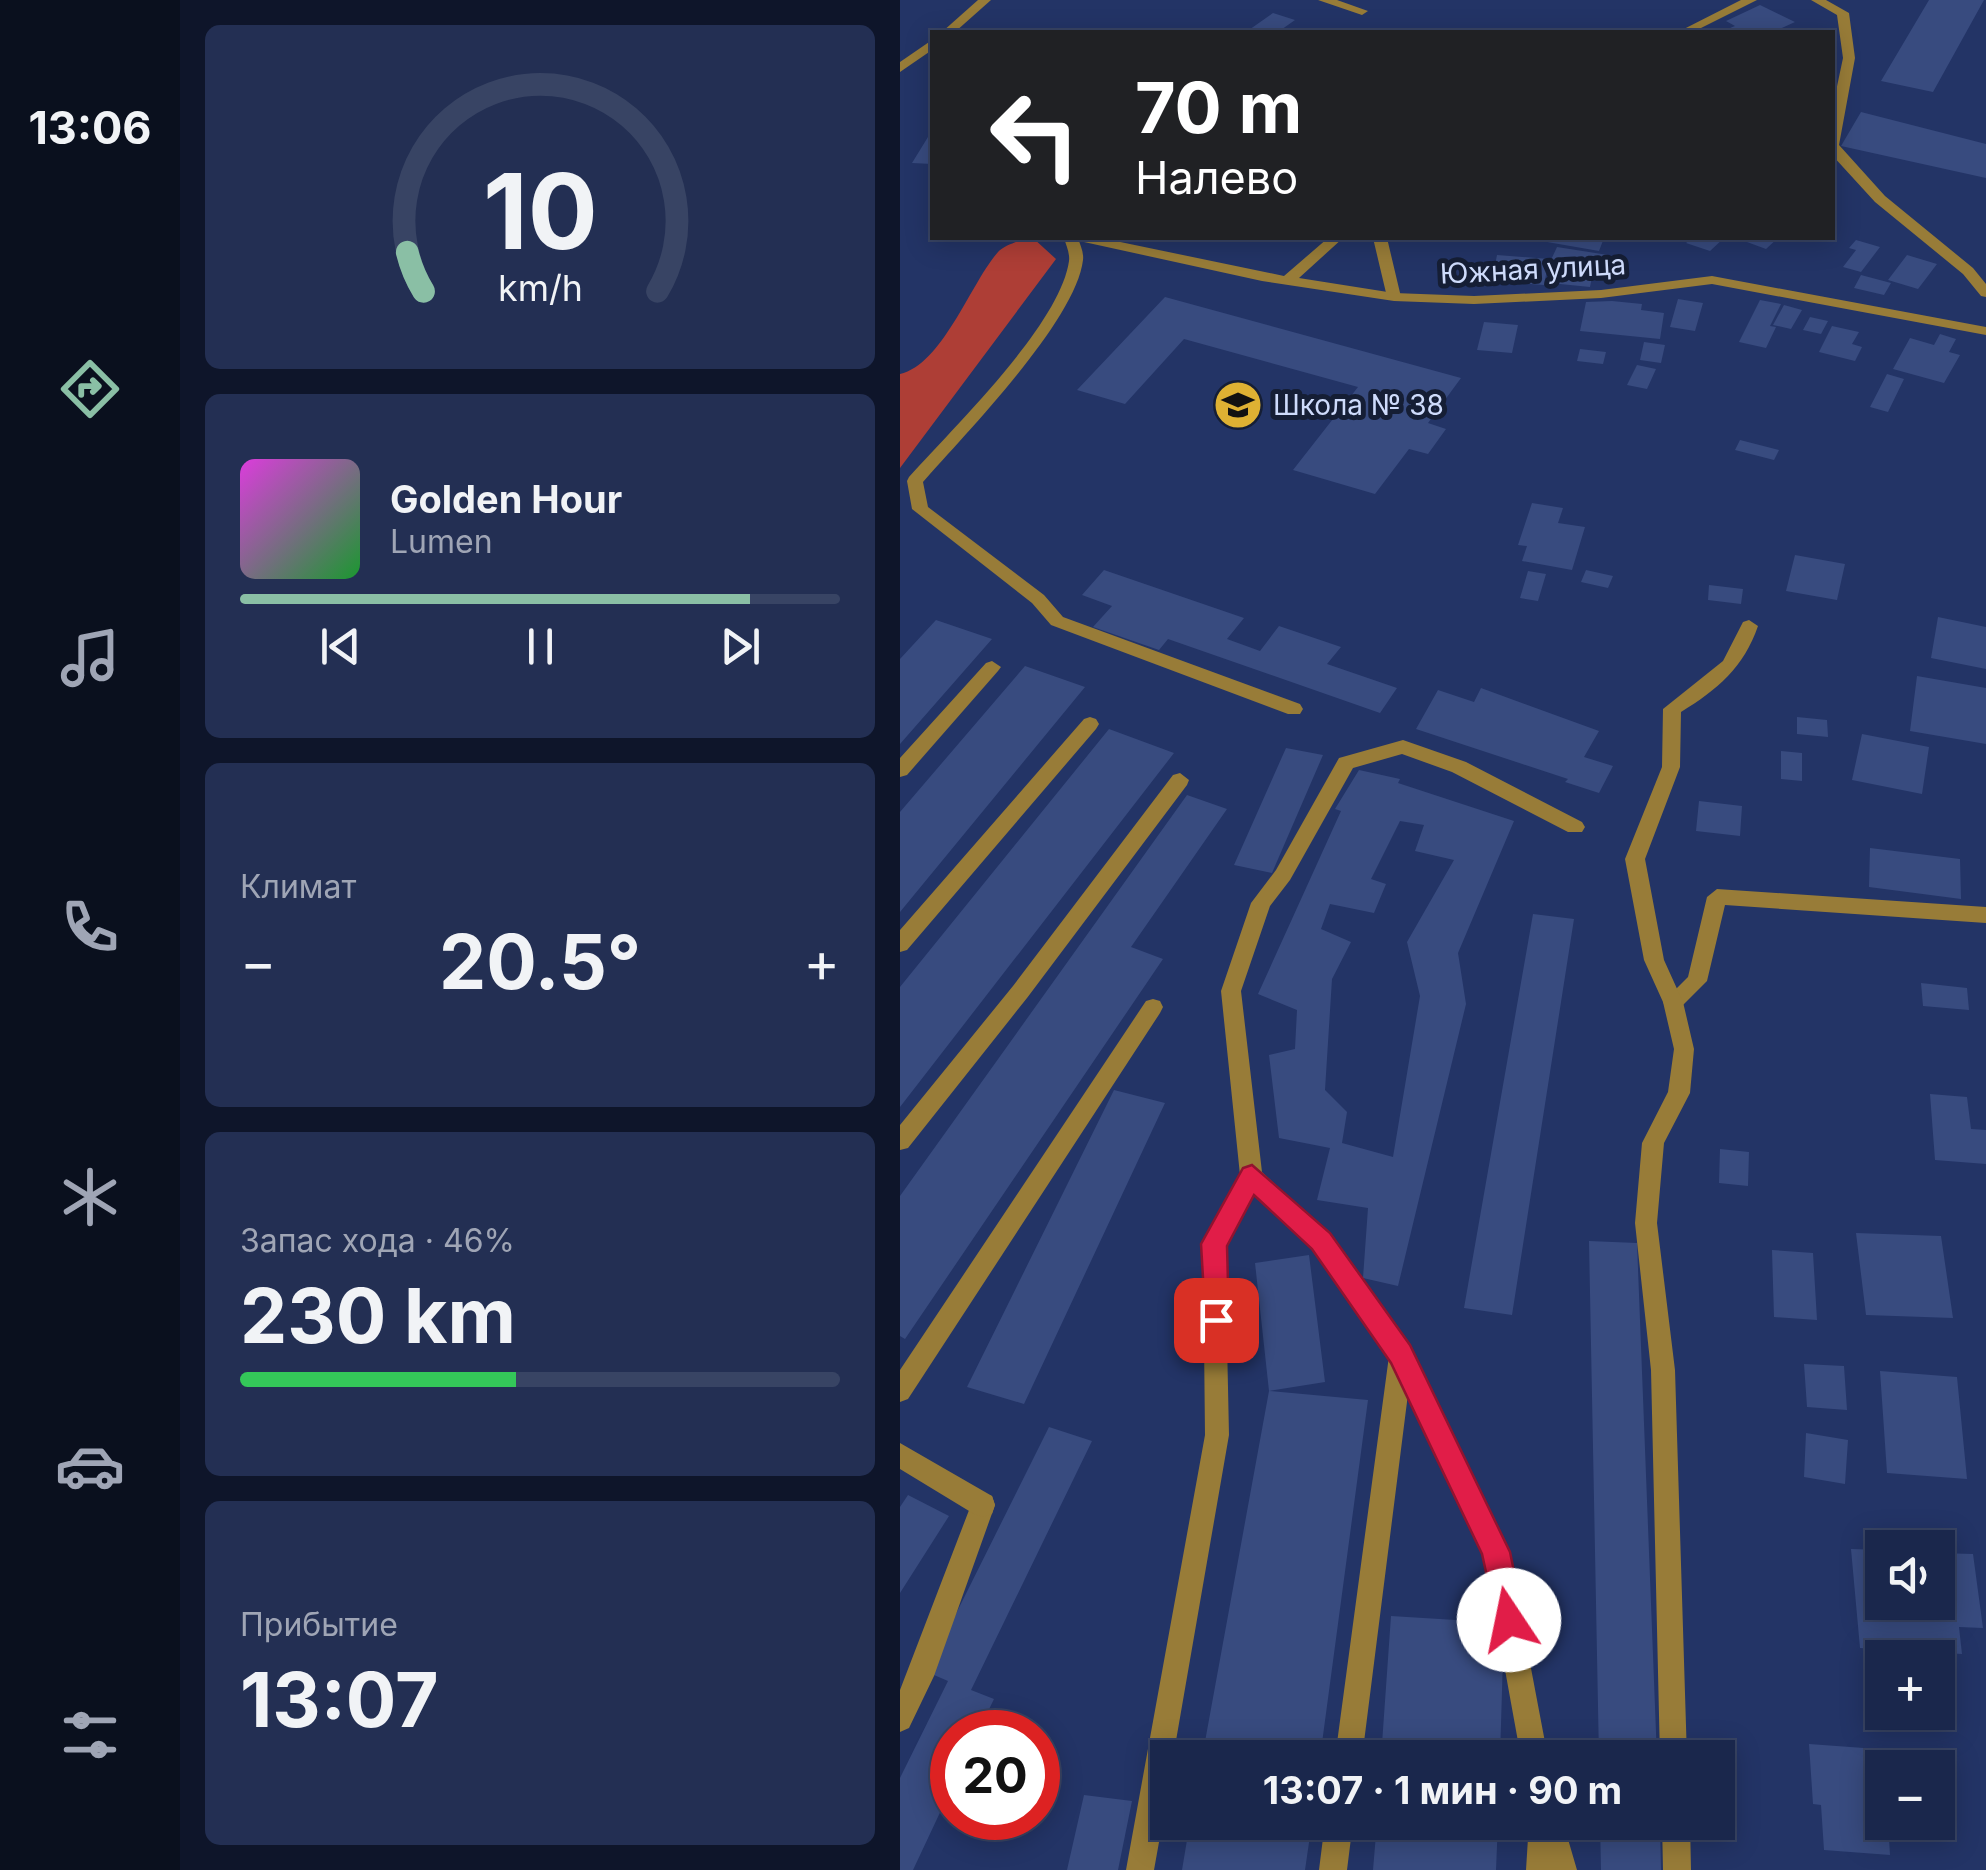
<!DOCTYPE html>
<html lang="ru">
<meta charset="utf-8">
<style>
body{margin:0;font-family:Inter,sans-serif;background:#232f53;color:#f1f3f6;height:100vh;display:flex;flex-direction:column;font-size:38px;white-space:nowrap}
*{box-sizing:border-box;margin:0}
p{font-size:32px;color:#9fa5b5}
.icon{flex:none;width:55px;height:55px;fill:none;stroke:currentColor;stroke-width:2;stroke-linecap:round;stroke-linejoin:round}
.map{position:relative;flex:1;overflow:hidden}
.drawer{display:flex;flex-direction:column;gap:25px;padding:25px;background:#0e152a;width:720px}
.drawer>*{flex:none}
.banner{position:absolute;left:30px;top:30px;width:905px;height:210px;border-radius:0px;box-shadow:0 5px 25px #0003,0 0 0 2px #384464;background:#202124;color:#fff;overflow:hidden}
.tools{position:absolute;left:965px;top:1530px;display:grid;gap:20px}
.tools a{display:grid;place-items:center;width:90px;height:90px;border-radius:0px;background:#1a274c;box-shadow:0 5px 25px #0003,0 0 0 2px #384464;font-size:50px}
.speed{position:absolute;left:30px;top:1710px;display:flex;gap:20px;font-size:50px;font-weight:700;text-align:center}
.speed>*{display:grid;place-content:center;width:130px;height:130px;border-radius:50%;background:#1a274c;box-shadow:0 5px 25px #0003,0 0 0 2px #384464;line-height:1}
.speed .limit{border:15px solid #d22;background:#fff;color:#111}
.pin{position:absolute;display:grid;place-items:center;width:85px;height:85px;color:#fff;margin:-42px;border-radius:20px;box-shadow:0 5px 15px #0006}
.me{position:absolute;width:110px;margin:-55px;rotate:349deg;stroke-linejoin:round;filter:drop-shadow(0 0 8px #0008)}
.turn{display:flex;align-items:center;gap:35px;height:210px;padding:0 40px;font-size:45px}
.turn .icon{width:130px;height:130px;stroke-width:2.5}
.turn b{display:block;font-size:70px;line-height:85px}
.big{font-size:75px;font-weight:700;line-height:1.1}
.drawer .card{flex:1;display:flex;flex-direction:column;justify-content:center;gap:15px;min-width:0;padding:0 35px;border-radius:15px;background:#232f53}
.drawer .dial{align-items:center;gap:0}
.dial svg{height:260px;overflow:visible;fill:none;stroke:#384464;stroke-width:7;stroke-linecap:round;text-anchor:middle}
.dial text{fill:#f1f3f6;stroke:none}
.song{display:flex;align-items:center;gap:30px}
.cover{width:120px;height:120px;border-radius:15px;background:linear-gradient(135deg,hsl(300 70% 55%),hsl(130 70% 35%))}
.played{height:10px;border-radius:5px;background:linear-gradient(90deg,#8abfa5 85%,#384464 85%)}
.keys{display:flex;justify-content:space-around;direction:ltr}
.heat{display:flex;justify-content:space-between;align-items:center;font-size:55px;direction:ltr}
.charge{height:15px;border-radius:8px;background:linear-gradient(90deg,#34c759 46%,#384464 0)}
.trip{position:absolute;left:250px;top:1740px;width:585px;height:100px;border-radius:0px;background:#1a274c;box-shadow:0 5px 25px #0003,0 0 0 2px #384464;font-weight:700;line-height:100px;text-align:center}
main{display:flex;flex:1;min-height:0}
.dock{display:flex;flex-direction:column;width:180px;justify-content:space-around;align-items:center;background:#0a101e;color:#9fa5b5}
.dock .icon{width:70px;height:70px}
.dock .on{color:#8abfa5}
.dock b{font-size:45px;color:#f1f3f6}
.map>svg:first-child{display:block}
</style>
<main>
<nav class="dock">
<b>13:06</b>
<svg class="icon on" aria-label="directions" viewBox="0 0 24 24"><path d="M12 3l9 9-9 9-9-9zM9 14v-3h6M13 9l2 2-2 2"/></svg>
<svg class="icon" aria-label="music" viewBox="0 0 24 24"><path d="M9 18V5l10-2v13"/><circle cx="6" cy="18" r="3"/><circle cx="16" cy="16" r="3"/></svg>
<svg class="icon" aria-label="phone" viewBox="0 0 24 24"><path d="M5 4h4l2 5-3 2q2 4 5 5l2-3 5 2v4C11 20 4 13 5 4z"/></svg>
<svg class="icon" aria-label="climate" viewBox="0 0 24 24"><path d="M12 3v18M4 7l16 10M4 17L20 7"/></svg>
<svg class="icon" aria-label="car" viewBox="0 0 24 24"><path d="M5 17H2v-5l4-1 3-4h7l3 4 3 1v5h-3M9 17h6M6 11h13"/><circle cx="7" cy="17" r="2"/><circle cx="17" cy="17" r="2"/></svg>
<svg class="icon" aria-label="filters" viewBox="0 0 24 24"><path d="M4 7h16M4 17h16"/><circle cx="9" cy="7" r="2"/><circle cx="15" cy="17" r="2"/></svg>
</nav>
<section class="drawer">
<div class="card dial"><svg viewBox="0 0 100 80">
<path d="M14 69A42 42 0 1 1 86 69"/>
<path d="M14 69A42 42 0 0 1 9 57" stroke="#8abfa5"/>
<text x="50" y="56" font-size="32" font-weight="700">10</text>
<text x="50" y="72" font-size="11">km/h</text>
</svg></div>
<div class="card">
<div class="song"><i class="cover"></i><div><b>Golden Hour</b><p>Lumen</p></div></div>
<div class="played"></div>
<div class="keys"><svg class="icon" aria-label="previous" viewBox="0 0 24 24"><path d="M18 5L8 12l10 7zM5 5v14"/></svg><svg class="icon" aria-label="pause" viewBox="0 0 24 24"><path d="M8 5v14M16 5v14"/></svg><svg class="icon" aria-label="next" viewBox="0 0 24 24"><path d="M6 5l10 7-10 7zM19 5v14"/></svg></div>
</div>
<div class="card"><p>Климат</p>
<div class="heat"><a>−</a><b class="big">20.5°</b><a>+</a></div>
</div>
<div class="card"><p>Запас хода · 46%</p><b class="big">230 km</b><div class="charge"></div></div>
<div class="card"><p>Прибытие</p><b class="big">13:07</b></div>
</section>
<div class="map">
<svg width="1086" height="1870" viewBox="0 0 1086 1870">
<rect width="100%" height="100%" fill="#233466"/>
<path fill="#ae3e36" d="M126 238H133L156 259 0 468V374C43 364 70 284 98 252 104 245 117 242 126 238Z"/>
<path fill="#384b7f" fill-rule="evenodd" d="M1029 0H1084L1033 92 981 81Z
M860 5 895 22 873 32H820L835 26 826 21Z
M373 13 395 20 378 32H346Z
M961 112 1086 144V178L941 146Z
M28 137 32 138V164L12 163Z
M624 238H704L699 251Z
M792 238H824L810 251 786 243Z
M836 238H878L866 249Z
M956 240 980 247 961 272 943 267 956 250 949 248Z
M657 247 708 255 702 270 650 262Z
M597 255 649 259 644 285 592 281Z
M1007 255 1037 264 1018 289 988 280Z
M653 268 693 272 690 287 650 283Z
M961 275 991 283 984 295 954 288Z
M265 297 561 378 528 423 546 429 528 454 509 449 475 494 393 470 458 387 284 339 225 404 177 390Z
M778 299 803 303 795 331 770 327Z
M860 300 881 304 870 326 876 327 866 348 839 342Z
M712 301 742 304 741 310 764 313 760 339 680 331 686 302Z
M884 305 902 310 891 329 873 325Z
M910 317 928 321 921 334 903 330Z
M584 322 618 325 612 353 577 350Z
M932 326 959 332 952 344 962 347 955 361 919 352Z
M1040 334 1056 339 1049 352 1060 355 1044 383 993 369 1010 338 1034 345Z
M744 342 765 345 761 363 740 360Z
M680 349 706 352 703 364 677 361Z
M737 365 756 369 747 389 727 385Z
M987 374 1004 379 988 412 970 407Z
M840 440 879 450 874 460 835 450Z
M632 503 663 508 658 523 685 527 672 570 622 561 627 546 618 545Z
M895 555 945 564 937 600 886 591Z
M204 570 344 618 327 639 360 651 379 626 441 647 427 664 497 688 480 713 268 639 259 650 193 627 212 606 182 595Z
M686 570 713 576 708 588 681 582Z
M628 571 646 574 638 601 620 598Z
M809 585 843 589 841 604 808 600Z
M1038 617 1086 627V669L1031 658Z
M36 620 92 639 0 744V659Z
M125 666 185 687 0 912V812Z
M1017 676 1086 688V744L1010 731Z
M581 688 699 731 684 757 713 766 699 793 665 782 668 779 516 729 538 690 574 702Z
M897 717 927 720 928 737 897 734Z
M209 729 274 753 0 1107V987Z
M962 734 1029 747 1022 794 952 780Z
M386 748 423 755 372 873 334 865Z
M881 751 902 753V781L881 779Z
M459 770 500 779 498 783 614 821 558 953 566 1004 498 1286 463 1278 468 1208 417 1200 430 1148 379 1138 369 1055 395 1049 397 1010 358 994 441 811 435 809ZM500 821 524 825 515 851 554 860 507 942 520 996 493 1157 442 1143 447 1112 425 1090 432 979 451 942 421 929 430 904 474 913 486 884 471 879Z
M287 795 327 809 231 947 263 959 5 1339 0 1336V1196Z
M799 801 842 806 840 836 796 831Z
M970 848 1060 859 1061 899 969 887Z
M633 914 674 919 612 1315 564 1308Z
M1021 983 1067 988 1069 1010 1023 1006Z
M214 1090 265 1103 124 1404 67 1387Z
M1030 1094 1067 1097 1071 1129 1086 1130V1164L1035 1160Z
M820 1149 849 1152 848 1186 819 1183Z
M956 1233 1041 1236 1053 1318 966 1315Z
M689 1241 737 1243 757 1758H699Z
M872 1250 913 1253 917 1320 874 1317Z
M409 1255 425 1382 369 1391 355 1263Z
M904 1364 944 1366 947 1410 907 1407Z
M980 1371 1057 1377 1067 1479 987 1473Z
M369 1391 468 1400 420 1758H302Z
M149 1427 192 1441 71 1690 94 1699 78 1732H52V1787L13 1870H0V1778L48 1681 27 1672Z
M906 1433 948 1440 945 1484 904 1477Z
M8 1495 49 1516 0 1593V1507Z
M951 1549 982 1550V1602H1038V1553L1073 1554 1083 1628 1059 1627 1062 1654 960 1648Z
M491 1616 604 1623 600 1758H481Z
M909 1744 1019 1752 1020 1768H982V1822H988L990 1855 924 1850 921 1805 913 1804Z
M184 1795 232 1801 218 1870H167Z
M290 1822H412L405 1870H282Z
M477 1822H598L596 1870H473Z
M700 1822H760L761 1870H701Z"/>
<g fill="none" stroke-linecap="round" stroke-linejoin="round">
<path fill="#987c38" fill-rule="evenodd" d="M164 238H178C180 245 184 252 183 260 176 321 65 434 23 482L28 507 144 595 163 617 400 704 403 709 400 714H388L151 625 132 603 12 509 7 481 9 477C53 428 160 325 169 261 170 253 166 245 164 238Z
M473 238H487L501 297 499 300 487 297Z
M92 661 101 667 98 671 7 775 0 777V758L86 663Z
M190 717 196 719 199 724 196 729 7 950 0 952V930L184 719Z
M503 740 566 762 682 822 685 827 682 832H668L552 772 502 754 453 768 390 880 370 906 341 991 362 1172 429 1234 510 1348 609 1552 648 1758H621L584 1554 508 1394 462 1758H435L489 1356 413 1248 354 1192 325 1245 329 1435 273 1758H268V1792L254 1870H226L305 1435 303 1244 340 1175 321 991 351 903 376 870 439 758Z
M280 773 289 780 287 785 127 998 8 1148 0 1150V1125L113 986 273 775Z
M817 889 1086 907V923L825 905 807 981 780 1008H766L763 1002 788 977 807 897Z
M253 999 260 1001 263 1007 260 1013 8 1399 0 1402V1370L246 1001Z
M83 1493 92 1496 95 1505 34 1676 9 1728 0 1732V1690L71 1505 74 1496Z
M425 1822H453L447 1870H419Z
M629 1822H663L677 1870H626Z"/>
<path fill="#987c38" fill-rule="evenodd" d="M78 0H91L55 32H42Z
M418 0H437L468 11 462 15Z
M841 0H857L793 32H778Z
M911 0H926L949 13 955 58 939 145 985 196 1073 268 1086 284V297L1081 296 1063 274 975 202 932 155V110L943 58 937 15Z
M32 40V50L0 72V62Z
M177 238H201L384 276 428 238H443L399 278 494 293 574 296 701 290 812 276 1086 327V335L812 284 701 298 574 304 494 301 362 281 184 242Z
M849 620 858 626C844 667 817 690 781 712L780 767 745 859 764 960 783 1002 794 1049 790 1093 764 1143 757 1223 775 1370 787 1758H760L751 1370 735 1223 742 1143 768 1092 774 1049 763 1002 744 960 725 859 762 767 763 709 823 661 843 622Z
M0 1443 92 1496 95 1505 92 1514 83 1517 74 1514 0 1469Z
M762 1822H790L791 1870H763Z"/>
</g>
<path fill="#e11d48" stroke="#92132f" stroke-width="2.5" d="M352 1165 430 1233 510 1345 610 1552 624 1620 619 1631 609 1635 599 1631 582 1554 491 1363 412 1249 354 1195 327 1246 329 1320 325 1329 316 1333 306 1329 301 1244 343 1168Z"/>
<defs>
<g id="school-disc" transform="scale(2.5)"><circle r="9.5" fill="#deb133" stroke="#151e35"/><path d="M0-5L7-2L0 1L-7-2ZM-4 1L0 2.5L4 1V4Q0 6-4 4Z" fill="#111"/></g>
</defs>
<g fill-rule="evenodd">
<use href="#school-disc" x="338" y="405"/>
</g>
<g text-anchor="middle" stroke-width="10" stroke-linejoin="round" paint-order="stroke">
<g font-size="28" fill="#cedbfb" stroke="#151e35">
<text transform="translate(633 269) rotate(-3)" y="10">Южная улица</text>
</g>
<g font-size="28" fill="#cedbfb" stroke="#151e35" text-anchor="start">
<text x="373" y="415">Школа № 38</text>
</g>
</g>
</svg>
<div class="tools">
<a><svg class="icon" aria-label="sound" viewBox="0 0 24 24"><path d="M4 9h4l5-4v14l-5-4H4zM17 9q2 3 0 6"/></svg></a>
<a>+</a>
<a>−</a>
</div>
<div class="speed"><div class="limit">20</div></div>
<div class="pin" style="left:316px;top:1320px;background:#d93025"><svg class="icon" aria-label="arrive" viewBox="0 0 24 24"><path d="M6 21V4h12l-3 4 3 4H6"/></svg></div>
<svg class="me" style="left:609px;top:1620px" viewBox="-20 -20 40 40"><circle r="19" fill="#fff"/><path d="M0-13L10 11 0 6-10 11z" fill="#e11d48"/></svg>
<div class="trip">13:07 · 1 мин · 90 m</div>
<div class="banner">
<div class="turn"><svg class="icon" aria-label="left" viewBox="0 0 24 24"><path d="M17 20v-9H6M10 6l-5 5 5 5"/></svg><div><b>70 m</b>Налево</div></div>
</div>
</div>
</main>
